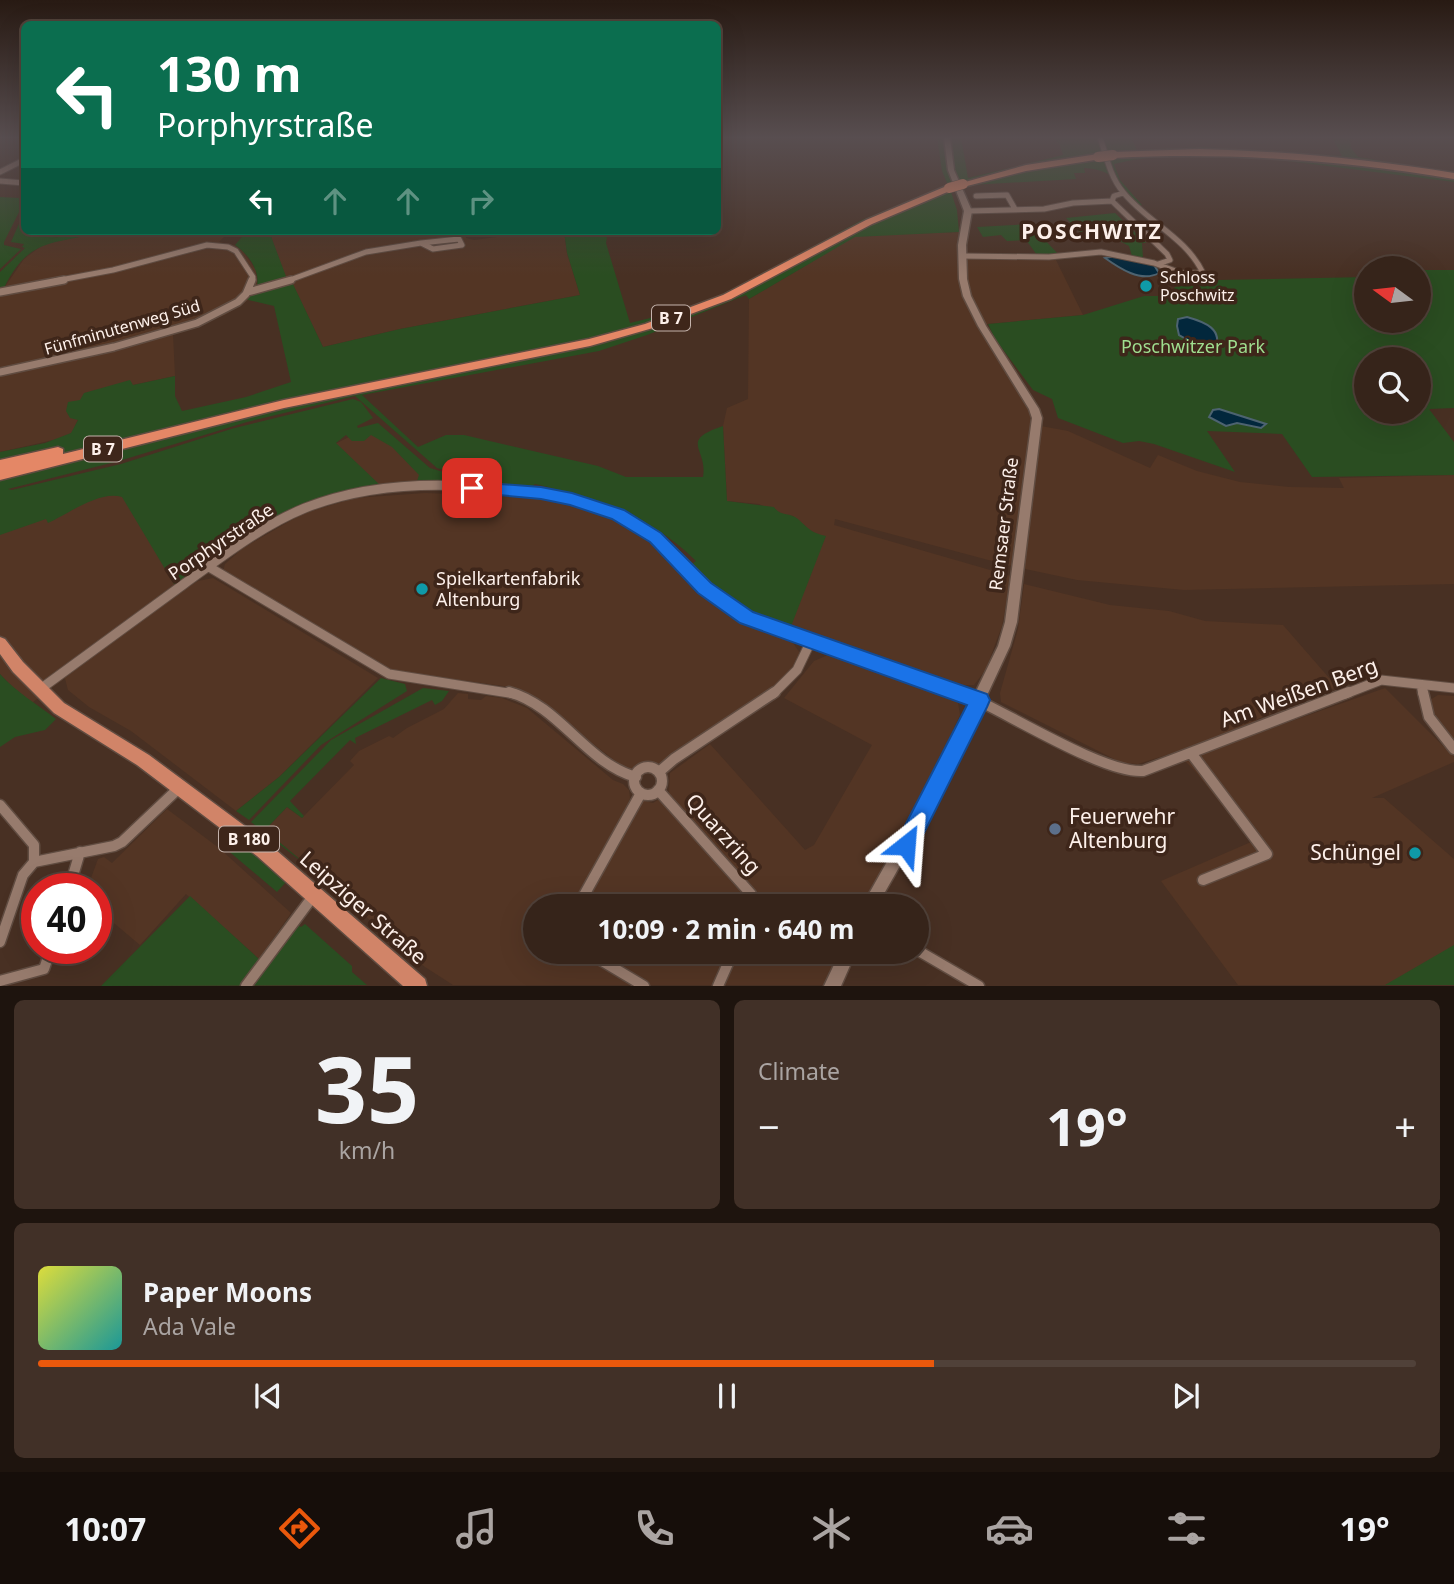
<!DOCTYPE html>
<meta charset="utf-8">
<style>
body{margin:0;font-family:"Noto Sans",sans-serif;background:#413027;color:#f1f3f6;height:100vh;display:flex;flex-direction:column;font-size:26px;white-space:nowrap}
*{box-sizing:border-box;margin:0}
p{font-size:23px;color:#aaa4a2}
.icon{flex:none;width:38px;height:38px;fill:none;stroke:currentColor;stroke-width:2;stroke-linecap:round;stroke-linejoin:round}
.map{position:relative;height:986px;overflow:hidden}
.panel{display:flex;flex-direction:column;gap:14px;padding:14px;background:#1e140e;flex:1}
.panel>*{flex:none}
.hud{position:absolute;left:21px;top:21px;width:700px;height:214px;border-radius:10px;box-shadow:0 7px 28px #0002,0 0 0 2px #504139;background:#0b6e4f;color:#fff;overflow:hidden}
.needle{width:46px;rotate:285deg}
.tools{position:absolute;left:1354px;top:256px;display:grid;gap:14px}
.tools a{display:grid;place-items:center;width:77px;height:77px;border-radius:50%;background:#36241a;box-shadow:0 7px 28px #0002,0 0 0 2px #504139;font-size:35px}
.speed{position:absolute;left:21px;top:873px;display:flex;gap:14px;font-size:35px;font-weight:700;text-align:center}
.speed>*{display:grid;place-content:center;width:91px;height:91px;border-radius:50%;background:#36241a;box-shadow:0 7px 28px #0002,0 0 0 2px #504139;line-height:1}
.speed .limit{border:10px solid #d22;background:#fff;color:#111}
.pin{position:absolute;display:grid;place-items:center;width:60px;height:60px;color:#fff;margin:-30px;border-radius:14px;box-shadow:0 4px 10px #0006}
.me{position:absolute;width:77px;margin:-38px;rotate:28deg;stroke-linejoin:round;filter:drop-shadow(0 0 5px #0008)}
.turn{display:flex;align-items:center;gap:24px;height:147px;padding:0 21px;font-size:32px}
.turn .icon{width:91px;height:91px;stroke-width:2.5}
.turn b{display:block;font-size:49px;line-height:60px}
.lanes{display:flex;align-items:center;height:66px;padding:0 21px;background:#0003;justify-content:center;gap:35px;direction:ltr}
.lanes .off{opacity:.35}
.big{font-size:52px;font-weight:700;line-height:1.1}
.panel .card{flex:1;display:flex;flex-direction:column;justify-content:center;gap:10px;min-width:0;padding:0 24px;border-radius:10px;background:#413027}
.panel .dial{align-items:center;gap:0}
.dial b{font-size:91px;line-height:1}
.song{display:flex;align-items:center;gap:21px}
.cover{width:84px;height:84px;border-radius:10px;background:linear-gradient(135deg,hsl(60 70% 55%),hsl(180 70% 35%))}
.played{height:7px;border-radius:4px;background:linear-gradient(90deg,#ea580c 65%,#504139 65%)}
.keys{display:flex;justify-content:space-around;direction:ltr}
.heat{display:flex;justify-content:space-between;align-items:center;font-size:38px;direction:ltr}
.panel .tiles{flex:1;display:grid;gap:14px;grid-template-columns:1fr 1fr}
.card:last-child{grid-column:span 2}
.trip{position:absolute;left:523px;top:894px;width:406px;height:70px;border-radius:35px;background:#36241a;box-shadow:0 7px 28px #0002,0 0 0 2px #504139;font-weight:700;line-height:70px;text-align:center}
.dock{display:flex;height:112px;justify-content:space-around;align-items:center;background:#160e0a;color:#aaa4a2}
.dock .icon{width:49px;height:49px}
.dock .on{color:#ea580c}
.dock b{font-size:32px;color:#f1f3f6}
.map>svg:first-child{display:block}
</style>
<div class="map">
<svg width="1454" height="986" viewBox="0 0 1454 986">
<rect width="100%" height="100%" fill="#483023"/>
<path fill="#533524" d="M104 231H230L219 242 235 245 242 250 256 270 257 286 245 299 248 300 225 315 173 334 175 376 133 385 78 419 72 433 62 438 0 452V289L4 288 24 259 44 244Z
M269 231H466V238L474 240 542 231H564L567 253 580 295 400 329 323 347 293 285 285 276Z
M959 232 958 257 1055 258 1083 315 988 324 978 327 1030 410V424L1068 431 1150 468 1158 455 1197 471 1240 482 1289 487 1344 488 1339 478 1454 475V584L1184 590 1077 580 1007 565 835 519 834 525 1011 576 1002 626 986 669 974 685H961L790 629 815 534 807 530 793 516 779 514 759 504 727 501 723 426 727 408 748 399 749 299 855 236Z
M380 427 428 469 424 485 380 487 333 445 361 431Z
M121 487 182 591 198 581 213 578 378 678 279 777 236 811 131 731 89 707 68 690 65 678 29 705 0 674V531Z
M425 493 533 497 576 506 616 521 647 539 663 552 695 588 730 616 793 643 800 653 797 661 779 684 660 763 627 770 529 694 510 687 390 670 223 572 225 564 243 548 302 514 355 498Z
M1024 584 1110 605 1169 611 1205 621 1283 625 1337 687 1255 720 1261 732 1385 688 1454 757V762L1372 798H1384L1454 859V946L1387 985H1238L1161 881 1251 842 1195 771 1176 752 1138 764 1122 763 1001 702 1000 693 1018 629Z
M828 655 940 693 958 703 960 715 905 833 861 906H536V952H840L825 985H453L425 967 351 904 355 898 339 883 334 888 265 830 287 807 302 818 354 765 350 761 359 751 389 736 393 738 407 728 444 709 458 693 468 694V699L481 700 486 696 502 698 527 708 613 780 623 784 629 790 630 798 627 807 632 798 653 803 669 793 670 773 710 744 805 850 814 845 872 745 784 698 814 661Z
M1438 695 1454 696V742L1430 709V700Z
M167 809 219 848 291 913 259 959 186 894 140 945 96 908V889H87L98 859 104 857 112 863Z"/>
<path fill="#2a4d21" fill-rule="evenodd" d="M937 137H961L968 178 1063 155 1060 145 1053 137H1131L1137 150 1202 147 1342 156 1332 137H1350L1351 148 1358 157 1454 173V182C1417 177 1380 173 1343 168 1269 159 1188 146 1114 164L1120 180 1142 205 1140 206C1118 185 1117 170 1084 168L1085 173H1074L1076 179 970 185 951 192 957 210 959 232 855 237 749 299 746 295 647 335 599 351 362 395 418 447 446 435H464L598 466 626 477H703C708 448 678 441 723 426L727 501 774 507C781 517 790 512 798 519 808 528 811 533 826 536L790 629 736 607 689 566 696 561C652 516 594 498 535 484L530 488 476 485 465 476 437 468 355 396 247 422 119 461 8 489 12 490 121 464 231 429 353 399 361 402 373 418 357 426 358 428 378 423 430 468 466 479 469 483 416 484 419 475 392 447 371 435 364 441H352L346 435 336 443 381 486 307 504 177 585 174 584 122 497C100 490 68 514 48 523L46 519 0 535V452L45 443 71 433 78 420 70 418 66 411 68 402 80 400 84 393 130 380 133 385 175 376V396L182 411 246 397 291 382 274 306 244 299 253 293 289 283 293 284 323 347 400 329 580 295 567 253 564 231H608L606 243 630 323 683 310 731 291 862 220 948 185 942 171Z
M0 197 20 198 24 202 4 242V245L21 249 0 269Z
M24 212V231H80L49 239 86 231H104C57 246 30 234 4 288L0 289V272L25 248 22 247 24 244 11 242Z
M1115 213 1146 243H1142L1143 258 1132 256 1129 246 1118 240 1084 236 1066 218Z
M1030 224 1059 255H1037L1026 240 1007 241 1001 235 983 237 977 227Z
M247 231H269L287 279 257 286C260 270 248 254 235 245Z
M1419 270H1454V408L1429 409 1454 442V475L1312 477 1282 434 1207 431 1235 472 1154 444 1139 441 1123 443 1058 418 1052 399 1033 390 995 339 988 324 1083 315 1144 296H1170L1175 287 1216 280 1367 277V320H1419ZM1367 359H1419V411H1367Z
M0 674C17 693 36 703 56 719L45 730 15 737 0 747Z
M381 678 405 684 407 691 321 745 249 820 236 811 279 777Z
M423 688 449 691 442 701 435 705 432 700 355 738 356 744 350 740 290 801 304 816 302 818 287 807 265 830 315 872 251 822 331 740Z
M226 836 228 840 233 837 286 882 277 892 219 843Z
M190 896 259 959 289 918 301 927 305 924 352 966V972L367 985 101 986Z
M1454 945V985H1385Z"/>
<path fill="#02273c" stroke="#4d6370" stroke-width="2" d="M1115 256 1154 265 1159 273C1141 283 1119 268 1105 258Z
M1187 317C1205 322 1224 329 1215 351L1206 350 1179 335 1177 326 1178 319Z
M1219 409 1266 424 1261 428 1237 423 1226 426 1209 417 1213 410Z"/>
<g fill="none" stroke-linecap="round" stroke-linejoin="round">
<g stroke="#604c41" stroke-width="7">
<path id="minor-far3" d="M0 172 24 160
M0 181 24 183
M976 196 1007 195 1015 209
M1112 201 1167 254 1170 260 1158 264
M968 211 1044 209 1073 203 1112 201 1114 196 1123 193
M459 239 462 245 433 249 421 243Z
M962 256 1049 257 1101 252 1154 263 1181 273H1203C1186 237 1147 222 1123 192 1110 177 1106 155 1100 137
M55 281 113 270 207 245 228 247 236 251 253 277 252 281
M287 281 366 252 421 243"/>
</g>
<g stroke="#604c41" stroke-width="10">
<path id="minor-far2" d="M0 292 64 280
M248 292 291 280
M0 372 114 347 197 323 238 302 246 294 252 280"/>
</g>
<g stroke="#604c41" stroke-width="11">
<path id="minor-far1" d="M209 567 389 674 515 694
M1421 685 1423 694
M39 690C87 655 136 619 184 584 223 556 261 526 305 508 363 485 432 482 493 488 544 492 595 501 640 527 680 549 705 592 744 616L964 694
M773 694 797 670 811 641
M1345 694 1381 680 1454 688"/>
</g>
<g stroke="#604c41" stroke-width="13">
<path id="minor" d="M509 692C560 706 586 763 636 777
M960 692C1003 710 1103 774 1143 771L1349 692
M1423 692 1429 717 1454 749
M1191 753 1267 854 1203 880
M634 781a14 14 0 1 1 28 0a14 14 0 1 1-28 0Z
M659 772 674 759 775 692
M658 790 751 894 753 906
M0 805 34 845V862
M69 889 80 852
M578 906 641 793
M0 942 23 875 34 862 114 846 122 842 179 788
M917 950 979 986
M587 952 644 986
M0 981 44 969 51 948
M246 986 314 895
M718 986 733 952"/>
</g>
<g stroke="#604c41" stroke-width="3">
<path id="tertiary" d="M944 137H950L954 170 972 211 966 245 967 279 971 296 986 326 1039 409 1042 418 1017 622 1010 646 942 792 877 906H862L932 782 998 646 1005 622 1032 418 1029 409 978 326 963 296 959 279 958 245 964 211 948 170Z
M840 952H856L841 986H824Z"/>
</g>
<g stroke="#604c41" stroke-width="3">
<path id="primary" d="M0 637 5 639 23 662 64 703 149 755 269 844 425 979 427 986H403L257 856 137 765 54 713 13 672 0 654Z"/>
</g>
<g stroke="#604c41" stroke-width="3">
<path id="trunk" d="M1199 149C1285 151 1369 159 1454 173V179C1340 160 1228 152 1113 158L1109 155 1113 152Z
M1098 154 1101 155V159L1026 171 963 187 958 184 1026 165Z
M949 185 952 186V190L872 224 731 299 653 328 590 346 284 408 0 480V470L6 469 0 470V460L58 447 63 449V454L284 400 589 339 645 324 723 295 866 220Z"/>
</g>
<use href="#minor-far3" stroke="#977b6d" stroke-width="5"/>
<use href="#minor-far2" stroke="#977b6d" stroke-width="7"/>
<use href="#minor-far1" stroke="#977b6d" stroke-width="9"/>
<use href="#minor" stroke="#977b6d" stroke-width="10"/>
<use href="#tertiary" fill="#977b6d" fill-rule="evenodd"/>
<use href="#primary" fill="#d18468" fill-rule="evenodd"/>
<use href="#trunk" fill="#e48766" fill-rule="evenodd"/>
<g stroke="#604c41" stroke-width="11" stroke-linecap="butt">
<path id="trunk-bridge" d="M1098 157 1113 155
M949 188 963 184"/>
</g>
<use href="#trunk-bridge" stroke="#e48766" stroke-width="10"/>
</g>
<linearGradient id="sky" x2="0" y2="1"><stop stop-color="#281a13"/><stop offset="0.5" stop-color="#584e50"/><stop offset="1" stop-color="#584e50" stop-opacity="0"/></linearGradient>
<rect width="1454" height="275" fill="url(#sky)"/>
<path fill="#1a73e8" stroke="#114b97" stroke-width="2" d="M472 482 541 487 572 493 624 510 661 533 711 583 753 612 987 694 990 700 987 707 914 853 906 856 899 853 895 845 967 705 740 623 698 593 650 542 612 519 570 505 541 499 466 492 464 488 466 484Z"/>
<g fill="#0f9aa8" stroke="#3e261a" stroke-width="2.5">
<circle cx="1146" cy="286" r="7"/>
<circle cx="422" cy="589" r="7"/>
<circle cx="1415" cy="853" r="7"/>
</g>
<circle fill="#5c6f8a" stroke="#3e261a" stroke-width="2.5" cx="1055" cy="829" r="7"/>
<g text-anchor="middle" stroke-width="7" stroke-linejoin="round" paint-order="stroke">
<g font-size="16" fill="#fdf0ea" stroke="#3e261a" text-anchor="start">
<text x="1160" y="283">Schloss<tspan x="1160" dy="18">Poschwitz</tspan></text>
</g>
<g fill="#3e261a" stroke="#c4b3ac" stroke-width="2">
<rect x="652" y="305.5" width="38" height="25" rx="5"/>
<rect x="84" y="436.5" width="38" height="25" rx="5"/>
<rect x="219" y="826.5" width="60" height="25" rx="5"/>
</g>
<g font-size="16" font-weight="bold" fill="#fdf0ea">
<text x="671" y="324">B 7</text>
<text x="103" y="455">B 7</text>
<text x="249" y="845">B 180</text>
</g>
<g font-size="16" fill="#fdf0ea" stroke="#3e261a">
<text transform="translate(122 327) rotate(-16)" y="6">Fünfminutenweg Süd</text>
</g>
<g font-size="18" fill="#9fde8f" stroke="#3e261a">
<text x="1193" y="353">Poschwitzer Park</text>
</g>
<g font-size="18" fill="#fdf0ea" stroke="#3e261a">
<text transform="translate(1004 524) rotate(-83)" y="6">Remsaer Straße</text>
<text transform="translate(221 542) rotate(-34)" y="6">Porphyrstraße</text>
</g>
<g font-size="18" fill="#fdf0ea" stroke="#3e261a" text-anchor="start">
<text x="436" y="585">Spielkartenfabrik<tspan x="436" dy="21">Altenburg</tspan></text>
</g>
<g font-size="21" font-weight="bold" letter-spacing="2" fill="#fdf0ea" stroke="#3e261a">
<text x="1092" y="239">POSCHWITZ</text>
</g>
<g font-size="21" fill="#fdf0ea" stroke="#3e261a">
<text transform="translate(1299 693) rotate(-20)" y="7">Am Weißen Berg</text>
<text transform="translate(723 834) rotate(48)" y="7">Quarzring</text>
<text transform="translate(363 908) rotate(41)" y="7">Leipziger Straße</text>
</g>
<g font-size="21" fill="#fdf0ea" stroke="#3e261a" text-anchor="start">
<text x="1069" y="824">Feuerwehr<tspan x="1069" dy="24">Altenburg</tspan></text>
<text x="1401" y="860" text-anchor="end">Schüngel</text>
</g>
</g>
</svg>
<div class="tools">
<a><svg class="needle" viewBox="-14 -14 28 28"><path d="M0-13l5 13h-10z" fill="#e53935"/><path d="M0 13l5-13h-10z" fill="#aaa4a2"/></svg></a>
<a><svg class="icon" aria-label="search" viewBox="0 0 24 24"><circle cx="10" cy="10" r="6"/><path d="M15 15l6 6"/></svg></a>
</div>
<div class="speed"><div class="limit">40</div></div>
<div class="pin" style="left:472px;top:488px;background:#d93025"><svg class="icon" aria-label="arrive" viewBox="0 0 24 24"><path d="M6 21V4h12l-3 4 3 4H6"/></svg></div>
<svg class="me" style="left:906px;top:845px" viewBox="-20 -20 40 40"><path d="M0-17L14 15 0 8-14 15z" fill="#1a73e8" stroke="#fff" stroke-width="4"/></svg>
<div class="trip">10:09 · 2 min · 640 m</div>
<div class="hud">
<div class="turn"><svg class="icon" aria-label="left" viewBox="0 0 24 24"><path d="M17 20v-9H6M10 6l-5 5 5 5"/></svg><div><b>130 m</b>Porphyrstraße</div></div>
<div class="lanes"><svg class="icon" aria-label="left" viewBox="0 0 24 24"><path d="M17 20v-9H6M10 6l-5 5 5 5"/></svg><svg class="icon off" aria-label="ahead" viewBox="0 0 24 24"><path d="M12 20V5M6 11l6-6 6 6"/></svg><svg class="icon off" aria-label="ahead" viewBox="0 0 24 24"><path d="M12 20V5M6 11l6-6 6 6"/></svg><svg class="icon off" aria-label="right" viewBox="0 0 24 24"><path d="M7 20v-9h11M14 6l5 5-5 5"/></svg></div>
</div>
</div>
<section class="panel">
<div class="tiles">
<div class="card dial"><b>35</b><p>km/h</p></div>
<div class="card"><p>Climate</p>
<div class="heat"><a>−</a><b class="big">19°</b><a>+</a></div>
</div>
<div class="card">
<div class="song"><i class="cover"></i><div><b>Paper Moons</b><p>Ada Vale</p></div></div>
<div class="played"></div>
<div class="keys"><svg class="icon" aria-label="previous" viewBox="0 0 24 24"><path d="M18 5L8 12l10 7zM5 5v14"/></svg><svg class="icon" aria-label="pause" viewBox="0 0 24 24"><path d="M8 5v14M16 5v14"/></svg><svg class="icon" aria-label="next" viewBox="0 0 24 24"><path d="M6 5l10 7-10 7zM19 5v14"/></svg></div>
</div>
</div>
</section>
<nav class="dock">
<b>10:07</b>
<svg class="icon on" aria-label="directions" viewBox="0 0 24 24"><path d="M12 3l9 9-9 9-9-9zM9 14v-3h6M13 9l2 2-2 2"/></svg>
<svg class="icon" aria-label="music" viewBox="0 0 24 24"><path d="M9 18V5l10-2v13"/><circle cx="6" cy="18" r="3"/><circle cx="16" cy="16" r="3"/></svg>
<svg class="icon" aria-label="phone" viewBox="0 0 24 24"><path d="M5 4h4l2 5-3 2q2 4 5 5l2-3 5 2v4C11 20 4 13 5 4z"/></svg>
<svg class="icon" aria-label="climate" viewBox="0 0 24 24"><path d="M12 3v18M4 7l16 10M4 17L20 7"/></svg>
<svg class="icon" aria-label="car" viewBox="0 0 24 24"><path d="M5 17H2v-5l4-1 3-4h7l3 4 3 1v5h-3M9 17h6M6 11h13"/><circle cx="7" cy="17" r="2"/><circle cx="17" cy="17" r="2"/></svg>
<svg class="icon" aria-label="filters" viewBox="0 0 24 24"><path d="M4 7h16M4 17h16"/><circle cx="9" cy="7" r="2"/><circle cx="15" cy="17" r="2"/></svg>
<b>19°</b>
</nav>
